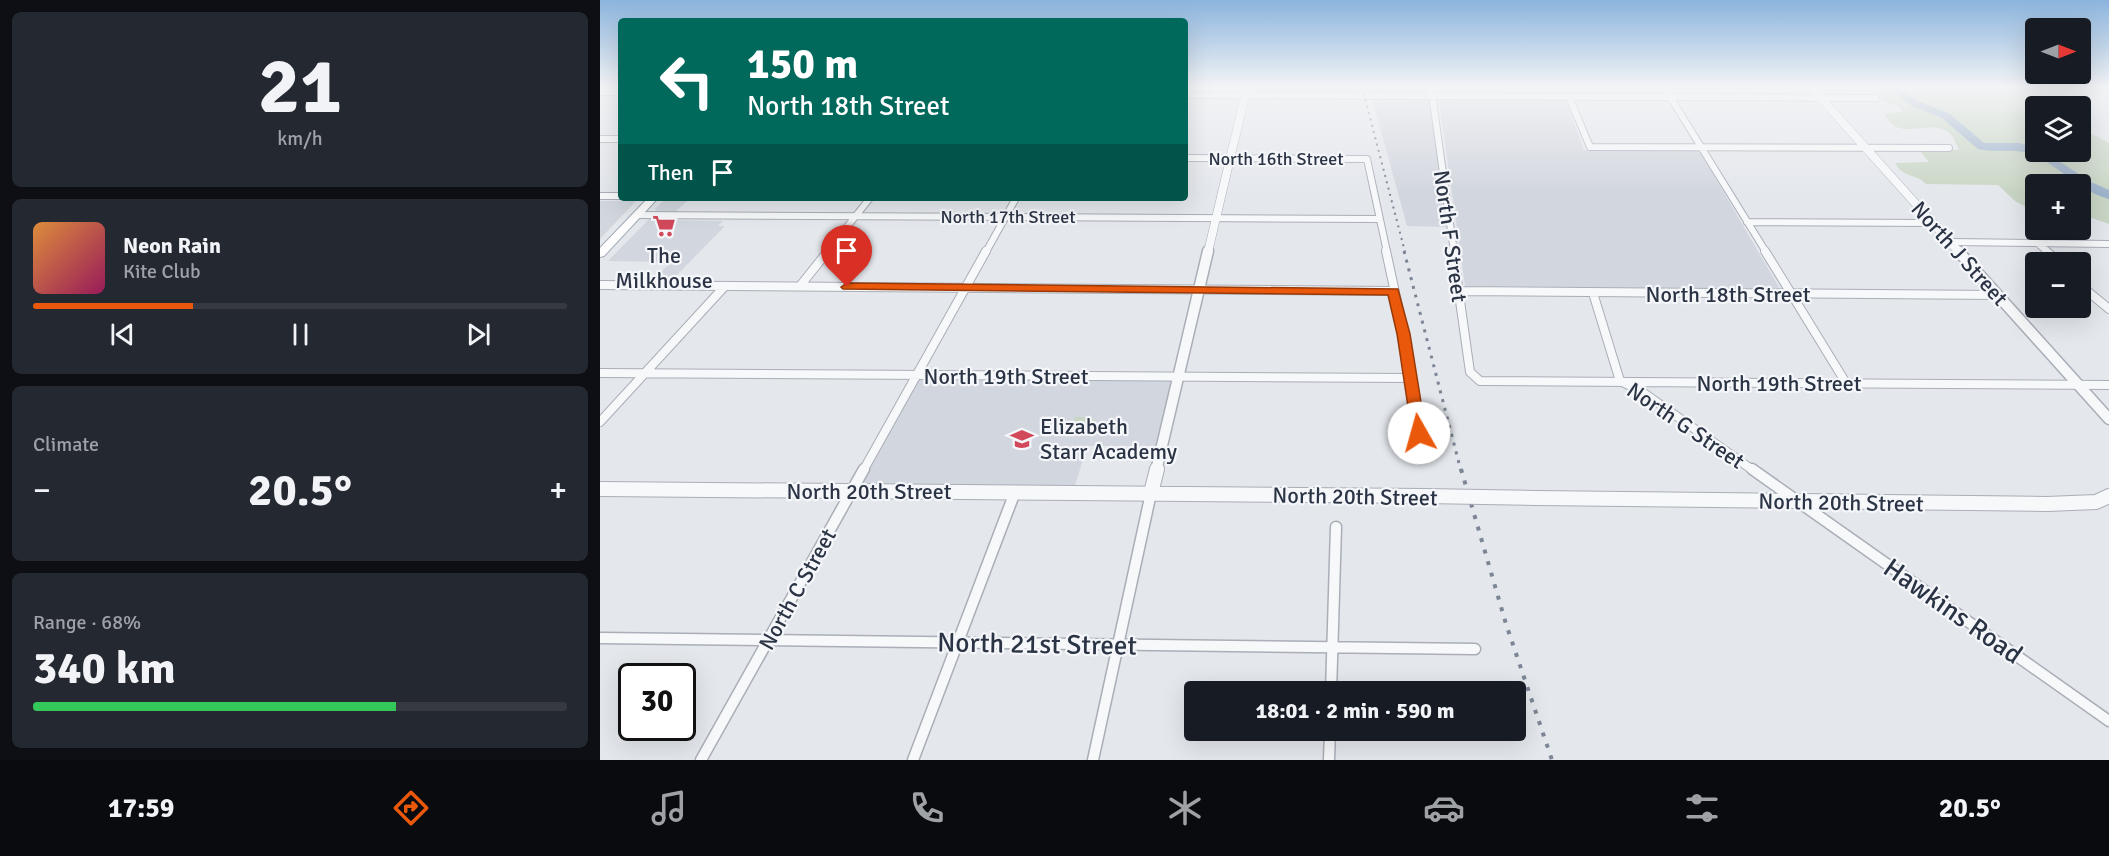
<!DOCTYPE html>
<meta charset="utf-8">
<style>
body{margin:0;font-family:Signika,sans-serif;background:#242831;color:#f1f3f6;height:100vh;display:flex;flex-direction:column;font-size:22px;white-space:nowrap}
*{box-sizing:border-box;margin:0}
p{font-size:20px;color:#9ea1a6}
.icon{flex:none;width:33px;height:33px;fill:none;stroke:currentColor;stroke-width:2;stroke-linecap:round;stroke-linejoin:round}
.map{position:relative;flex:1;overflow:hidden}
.drawer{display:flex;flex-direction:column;gap:12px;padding:12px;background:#0d0f14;width:600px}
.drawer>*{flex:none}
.hud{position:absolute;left:18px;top:18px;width:570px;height:183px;border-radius:6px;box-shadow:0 6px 24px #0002;background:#00695c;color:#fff;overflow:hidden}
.needle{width:39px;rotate:90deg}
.buttons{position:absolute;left:1425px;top:18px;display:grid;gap:12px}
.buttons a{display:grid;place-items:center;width:66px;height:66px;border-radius:6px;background:#171b24;box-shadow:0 6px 24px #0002;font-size:30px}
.speed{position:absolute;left:18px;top:663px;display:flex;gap:12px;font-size:30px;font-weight:700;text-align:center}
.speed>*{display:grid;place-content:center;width:78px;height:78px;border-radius:50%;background:#171b24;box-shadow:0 6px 24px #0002;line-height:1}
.speed .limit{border:3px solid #111;border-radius:9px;background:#fff;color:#111}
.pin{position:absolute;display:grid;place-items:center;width:51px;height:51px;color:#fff;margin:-62px -26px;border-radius:50% 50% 50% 0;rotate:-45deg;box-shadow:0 0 6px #0007}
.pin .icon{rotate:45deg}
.me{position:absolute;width:66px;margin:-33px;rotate:353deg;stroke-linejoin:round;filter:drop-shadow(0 0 4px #0008)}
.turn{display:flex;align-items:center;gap:21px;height:126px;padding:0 30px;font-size:27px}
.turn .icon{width:78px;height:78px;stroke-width:2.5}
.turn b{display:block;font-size:42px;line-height:51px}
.then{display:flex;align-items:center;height:57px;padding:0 30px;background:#0003;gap:12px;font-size:22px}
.big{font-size:45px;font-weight:800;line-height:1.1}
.drawer .tile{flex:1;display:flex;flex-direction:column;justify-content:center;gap:9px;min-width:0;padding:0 21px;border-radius:9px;background:#242831}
.drawer .dial{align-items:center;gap:0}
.dial b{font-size:78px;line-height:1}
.song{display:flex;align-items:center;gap:18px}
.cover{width:72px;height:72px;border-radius:9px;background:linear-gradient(135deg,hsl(30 70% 55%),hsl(330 70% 35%))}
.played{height:6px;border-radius:3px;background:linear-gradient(90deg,#ea580c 30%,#363941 30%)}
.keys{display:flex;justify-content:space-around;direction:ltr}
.heat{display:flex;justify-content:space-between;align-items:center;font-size:33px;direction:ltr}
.charge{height:9px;border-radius:4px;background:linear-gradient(90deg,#34c759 68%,#363941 0)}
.trip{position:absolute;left:584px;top:681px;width:342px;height:60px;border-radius:6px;background:#171b24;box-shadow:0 6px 24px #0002;font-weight:800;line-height:60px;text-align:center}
.tab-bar{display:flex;height:96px;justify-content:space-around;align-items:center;background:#090b0e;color:#9ea1a6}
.tab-bar .icon{width:42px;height:42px}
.tab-bar .selected{color:#ea580c}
.tab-bar b{font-size:27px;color:#f1f3f6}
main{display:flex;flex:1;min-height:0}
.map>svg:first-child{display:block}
</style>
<main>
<section class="drawer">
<div class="tile dial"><b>21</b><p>km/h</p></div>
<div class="tile">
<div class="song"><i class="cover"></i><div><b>Neon Rain</b><p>Kite Club</p></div></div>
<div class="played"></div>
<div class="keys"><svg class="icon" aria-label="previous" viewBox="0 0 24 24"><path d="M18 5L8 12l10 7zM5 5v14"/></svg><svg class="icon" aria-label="pause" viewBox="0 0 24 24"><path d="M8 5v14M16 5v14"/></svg><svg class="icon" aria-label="next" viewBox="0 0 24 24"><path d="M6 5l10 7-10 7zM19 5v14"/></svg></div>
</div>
<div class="tile"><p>Climate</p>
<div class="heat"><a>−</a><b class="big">20.5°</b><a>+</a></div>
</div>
<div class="tile"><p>Range · 68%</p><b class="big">340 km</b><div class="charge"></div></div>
</section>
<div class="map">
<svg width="1509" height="760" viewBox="0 0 1509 760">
<rect width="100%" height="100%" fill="#e4e7ec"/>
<path fill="#d2d6de" d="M653 87H756L757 93 651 92Z
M769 87H830L849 227 807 226Z
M839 101H966L984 150H1099L1180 289 865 286Z
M66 198H90L67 220 123 221 118 226H125L72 280H53L71 262 8 261 57 211 55 209Z
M0 201H36L0 239Z
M316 375 578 377 562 446H487L473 492 252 491Z"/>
<path fill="#c9d6c5" d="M1273 87H1433L1451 95 1452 100 1449 106H1436V152H1480L1481 128 1509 143V224L1492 218H1481L1480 184H1436L1435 212 1415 201 1398 185 1326 184C1316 173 1304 179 1295 163L1329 162 1318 149 1359 150C1357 146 1355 141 1353 137 1335 113 1298 146 1285 114L1304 111C1296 102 1285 105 1277 96V90Z
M475 417H491L497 423 493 435H469Z"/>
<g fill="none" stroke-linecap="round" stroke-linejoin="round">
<path fill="#9fb4cc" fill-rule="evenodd" d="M1289 87H1300L1318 101 1350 114 1384 143H1419L1436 148V152H1445L1491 182 1509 190V199C1479 191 1461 167 1433 155 1415 147 1397 154 1378 149L1342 118 1310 105Z"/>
<g stroke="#a9aeb7" stroke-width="8">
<path id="minor-far2" d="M831 87 854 252
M1064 87 1166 252
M0 92H21
M585 95 1276 98
M969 97 990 147 1349 148
M0 139H21
M585 158 767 159 787 252
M0 196H21
M38 215 778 219
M1147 222 1333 223
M1351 242 1509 244
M1437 243 1448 252
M227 252 270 198
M386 252 416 198"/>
</g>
<g stroke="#a9aeb7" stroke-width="10">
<path id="minor-far1" d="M786 251 804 334 819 433
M853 251 870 372 880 381 1509 385
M1165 251 1246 383
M1446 251 1459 262
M0 285 794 291
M1480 285 1509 309
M200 286 228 251
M859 291 1398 295
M993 293 1020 381 1041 391 1154 471
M0 373 811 378
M0 422 125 286
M263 471 386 251"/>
</g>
<g stroke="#a9aeb7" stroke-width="13">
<path id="minor" d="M1152 469 1509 721
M0 638 875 649
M731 692 736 527
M101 760 264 469
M313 760 415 492
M493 760 551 493
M729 760 730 730"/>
</g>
<g stroke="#a9aeb7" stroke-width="9">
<path id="tertiary-far2" d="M1211 87 1359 252
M608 252 647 87"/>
</g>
<g stroke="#a9aeb7" stroke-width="13">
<path id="tertiary-far1" d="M1358 251 1509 419
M556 471 608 251"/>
</g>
<g stroke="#a9aeb7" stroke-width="16">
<path id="tertiary" d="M0 489 825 496
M551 493 557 469
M936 498 1447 504 1496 502 1509 496"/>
</g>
<g stroke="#a3abb8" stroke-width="2">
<path id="primary" d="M48 198H58L4 256 0 257V248Z"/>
</g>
<use href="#minor-far2" stroke="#f7f8fa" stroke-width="6"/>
<use href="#minor-far1" stroke="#f7f8fa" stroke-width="8"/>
<use href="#minor" stroke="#f7f8fa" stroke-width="10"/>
<use href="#tertiary-far2" stroke="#f7f8fa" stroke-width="8"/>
<use href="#tertiary-far1" stroke="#f7f8fa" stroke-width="10"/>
<use href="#tertiary" stroke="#f7f8fa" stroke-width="14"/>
<use href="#primary" fill="#fff" fill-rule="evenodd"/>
<path stroke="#7d8696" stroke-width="2" stroke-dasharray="2 4.5" stroke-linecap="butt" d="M762 87 805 252"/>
<path stroke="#7d8696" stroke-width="3" stroke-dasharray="3 6" stroke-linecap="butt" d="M804 251 861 471"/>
<path stroke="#7d8696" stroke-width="4" stroke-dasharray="4 8" stroke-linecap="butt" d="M861 469 906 624 952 760"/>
<g stroke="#a9aeb7" stroke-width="16" stroke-linecap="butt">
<path id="tertiary-bridge" d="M825 496 936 498"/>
</g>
<use href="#tertiary-bridge" stroke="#f7f8fa" stroke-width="14"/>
</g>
<linearGradient id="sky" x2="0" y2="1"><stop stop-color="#8bb4dd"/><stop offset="0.45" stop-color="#f3f4f6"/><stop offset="1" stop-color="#f3f4f6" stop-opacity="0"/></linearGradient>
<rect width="1509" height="193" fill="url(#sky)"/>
<path fill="#ea580c" stroke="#983908" stroke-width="1.5" d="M247 283 798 289 810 334 826 433 819 439 812 433 797 334 788 295 243 289 241 287Z"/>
<defs>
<g id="supermarket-bare" transform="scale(1.8)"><path d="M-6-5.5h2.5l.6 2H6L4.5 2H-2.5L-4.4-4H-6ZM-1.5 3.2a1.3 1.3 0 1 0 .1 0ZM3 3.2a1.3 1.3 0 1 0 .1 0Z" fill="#d1495b" stroke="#f4f6f9" stroke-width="2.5" paint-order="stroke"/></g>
<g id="school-bare" transform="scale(1.8)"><path d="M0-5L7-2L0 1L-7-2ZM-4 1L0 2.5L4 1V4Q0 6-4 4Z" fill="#d1495b" stroke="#f4f6f9" stroke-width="2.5" paint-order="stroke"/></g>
</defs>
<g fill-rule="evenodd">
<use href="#supermarket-bare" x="64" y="226"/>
<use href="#school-bare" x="422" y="439"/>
</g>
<g text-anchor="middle" stroke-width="4.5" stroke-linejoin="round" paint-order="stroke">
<g font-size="18" fill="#2b3445" stroke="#f4f6f9">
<text x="676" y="165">North 16th Street</text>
<text x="408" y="223">North 17th Street</text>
</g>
<g font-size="22" fill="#2b3445" stroke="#f4f6f9">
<text transform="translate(851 236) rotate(82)" y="8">North F Street</text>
<text transform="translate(1360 253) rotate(48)" y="8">North J Street</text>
<text x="1128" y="302">North 18th Street</text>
<text x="406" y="384">North 19th Street</text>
<text x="1179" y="391">North 19th Street</text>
<text transform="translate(1086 425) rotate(34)" y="8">North G Street</text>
<text x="269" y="499">North 20th Street</text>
<text transform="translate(755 496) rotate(1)" y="8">North 20th Street</text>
<text transform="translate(1241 502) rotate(1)" y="8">North 20th Street</text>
<text transform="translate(197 589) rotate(-61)" y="8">North C Street</text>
</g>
<g font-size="22" fill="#2b3445" stroke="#f4f6f9">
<text x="64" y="263">The<tspan x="64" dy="25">Milkhouse</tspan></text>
<text x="440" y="434" text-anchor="start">Elizabeth<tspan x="440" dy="25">Starr Academy</tspan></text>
</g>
<g font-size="27" fill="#2b3445" stroke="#f4f6f9">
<text transform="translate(1353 611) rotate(35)" y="9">Hawkins Road</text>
<text transform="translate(437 644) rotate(1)" y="9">North 21st Street</text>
</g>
</g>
</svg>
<div class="buttons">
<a><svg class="needle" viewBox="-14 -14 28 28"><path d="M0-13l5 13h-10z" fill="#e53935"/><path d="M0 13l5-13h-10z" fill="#9ea1a6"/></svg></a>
<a><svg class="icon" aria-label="layers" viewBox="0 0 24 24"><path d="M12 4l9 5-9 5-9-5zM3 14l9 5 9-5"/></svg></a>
<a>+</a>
<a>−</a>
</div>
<div class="speed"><div class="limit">30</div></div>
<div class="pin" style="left:247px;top:287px;background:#d93025"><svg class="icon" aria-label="arrive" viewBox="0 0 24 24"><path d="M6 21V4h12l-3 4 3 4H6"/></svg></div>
<svg class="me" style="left:819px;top:433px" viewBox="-20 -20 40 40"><circle r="19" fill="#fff"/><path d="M0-13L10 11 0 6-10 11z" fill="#ea580c"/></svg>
<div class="trip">18:01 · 2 min · 590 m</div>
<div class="hud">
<div class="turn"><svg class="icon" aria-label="left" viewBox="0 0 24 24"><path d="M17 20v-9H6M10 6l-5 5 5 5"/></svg><div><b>150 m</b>North 18th Street</div></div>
<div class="then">Then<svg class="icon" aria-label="arrive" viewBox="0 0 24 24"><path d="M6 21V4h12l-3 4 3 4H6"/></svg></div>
</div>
</div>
</main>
<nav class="tab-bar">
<b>17:59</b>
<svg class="icon selected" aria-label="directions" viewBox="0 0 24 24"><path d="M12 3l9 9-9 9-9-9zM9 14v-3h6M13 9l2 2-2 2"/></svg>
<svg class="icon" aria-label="music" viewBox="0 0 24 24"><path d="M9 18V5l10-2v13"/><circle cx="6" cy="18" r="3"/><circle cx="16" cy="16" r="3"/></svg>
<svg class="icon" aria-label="phone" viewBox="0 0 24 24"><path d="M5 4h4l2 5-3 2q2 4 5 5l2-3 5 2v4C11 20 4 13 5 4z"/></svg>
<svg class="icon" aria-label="climate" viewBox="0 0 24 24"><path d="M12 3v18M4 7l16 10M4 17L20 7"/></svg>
<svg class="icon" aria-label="car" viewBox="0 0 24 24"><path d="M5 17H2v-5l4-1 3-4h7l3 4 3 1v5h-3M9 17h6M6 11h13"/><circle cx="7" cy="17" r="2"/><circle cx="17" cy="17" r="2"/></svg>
<svg class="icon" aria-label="filters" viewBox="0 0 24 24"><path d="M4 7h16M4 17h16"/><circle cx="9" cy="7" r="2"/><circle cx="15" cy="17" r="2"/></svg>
<b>20.5°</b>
</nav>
